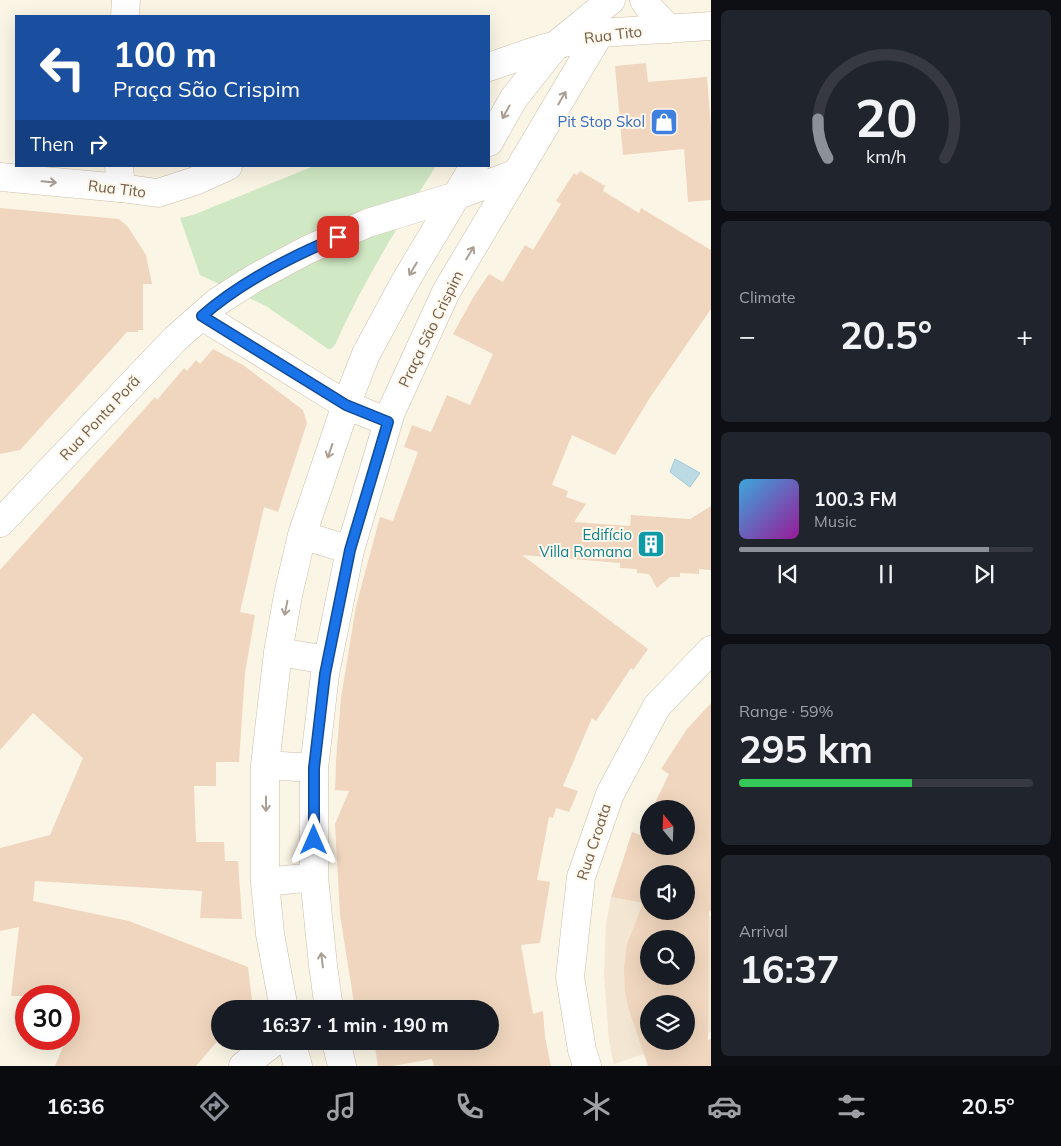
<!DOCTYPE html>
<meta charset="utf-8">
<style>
body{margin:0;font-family:Mulish,sans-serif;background:#20242c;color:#f1f3f6;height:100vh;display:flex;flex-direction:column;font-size:19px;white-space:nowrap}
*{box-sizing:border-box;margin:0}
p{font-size:16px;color:#9ea1a6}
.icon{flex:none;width:28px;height:28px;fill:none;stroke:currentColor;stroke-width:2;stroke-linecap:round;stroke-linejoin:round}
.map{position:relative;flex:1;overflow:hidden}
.side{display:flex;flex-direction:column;gap:10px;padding:10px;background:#0d0f14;width:350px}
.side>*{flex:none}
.guide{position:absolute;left:15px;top:15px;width:475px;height:152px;border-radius:0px;box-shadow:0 5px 20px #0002;background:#1a4fa0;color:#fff;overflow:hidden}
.needle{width:32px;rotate:341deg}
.tools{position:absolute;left:640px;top:800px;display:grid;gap:10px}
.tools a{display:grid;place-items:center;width:55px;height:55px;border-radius:50%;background:#171b24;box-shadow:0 5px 20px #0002;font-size:25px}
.speed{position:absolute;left:15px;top:985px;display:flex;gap:10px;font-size:25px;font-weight:700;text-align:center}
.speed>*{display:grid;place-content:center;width:65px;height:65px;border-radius:50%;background:#171b24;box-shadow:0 5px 20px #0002;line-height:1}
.speed .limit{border:8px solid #d22;background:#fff;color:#111}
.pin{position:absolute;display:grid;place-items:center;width:42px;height:42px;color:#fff;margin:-21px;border-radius:10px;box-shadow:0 2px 8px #0006}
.me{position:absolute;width:55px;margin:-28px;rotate:0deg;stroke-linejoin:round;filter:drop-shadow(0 0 4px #0008)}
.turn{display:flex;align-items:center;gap:18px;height:105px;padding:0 15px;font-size:22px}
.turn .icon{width:65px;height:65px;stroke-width:2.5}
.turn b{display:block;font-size:35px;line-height:42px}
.then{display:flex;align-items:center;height:48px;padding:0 15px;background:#0003;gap:10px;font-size:19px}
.big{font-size:38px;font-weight:700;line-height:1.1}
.side .tile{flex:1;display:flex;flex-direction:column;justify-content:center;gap:8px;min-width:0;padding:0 18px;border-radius:8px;background:#20242c}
.side .dial{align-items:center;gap:0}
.dial svg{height:130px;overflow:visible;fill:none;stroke:#363941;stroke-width:7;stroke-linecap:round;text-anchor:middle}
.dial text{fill:#f1f3f6;stroke:none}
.song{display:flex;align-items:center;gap:15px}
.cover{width:60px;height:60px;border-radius:8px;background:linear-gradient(135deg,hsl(200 70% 55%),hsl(300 70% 35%))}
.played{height:5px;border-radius:2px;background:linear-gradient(90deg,#8c9099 85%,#363941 85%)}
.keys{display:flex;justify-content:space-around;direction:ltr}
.heat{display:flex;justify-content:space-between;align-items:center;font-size:28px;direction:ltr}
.charge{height:8px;border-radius:4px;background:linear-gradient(90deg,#34c759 59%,#363941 0)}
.trip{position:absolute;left:211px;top:1000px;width:288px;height:50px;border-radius:25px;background:#171b24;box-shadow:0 5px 20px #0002;font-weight:700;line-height:50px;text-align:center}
.dock{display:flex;height:80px;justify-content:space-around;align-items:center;background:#090b0e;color:#9ea1a6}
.dock .icon{width:35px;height:35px}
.dock .on{color:#8c9099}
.dock b{font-size:22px;color:#f1f3f6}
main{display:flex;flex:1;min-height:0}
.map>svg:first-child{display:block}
</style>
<main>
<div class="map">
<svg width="711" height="1066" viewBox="0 0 711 1066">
<rect width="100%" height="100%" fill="#fbf5e5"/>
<path fill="#f3e7d4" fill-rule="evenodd" d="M611 897 649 904V911H686L711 916V1032L686 1040V1004H649V1041H683L614 1064 609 1041 604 975 606 924ZM649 939H686V976H649Z"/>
<path fill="#d0e9c4" d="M314 166H436C399 224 363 282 335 345L331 349H328L266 306 200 275 180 218 193 215Z"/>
<path fill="#bbdae4" stroke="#a1c9d6" d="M675 459 700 473 690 487 670 472Z"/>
<path fill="#f0d6be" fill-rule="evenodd" d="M646 63 648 82 707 77 711 127V200L688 202 684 149 623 155 615 66Z
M580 171 605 186 603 191 639 213 641 208 711 250V309L651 396 615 455 572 435 552 485 568 491 566 497 586 504 574 522 630 526 631 515 690 519 711 506V570L699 569V574L680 573V577H670L657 588 649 574 637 573V569L620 568V563L522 555 648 649 633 670 631 668 596 721 592 718 563 786 578 791 569 812 556 808 553 818 549 817 537 880 550 882 540 943 521 945 533 1014 543 1011 545 1037 551 1066H434L432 1059 393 1066H378L374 1041H490V1009H355L340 915 335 824 349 791 335 790 336 761 341 698 356 606 380 517 393 521 418 452 404 447 412 425 431 432 447 395 470 405 493 354 453 334 474 296 489 274 503 282 525 245 533 250 561 204 556 201 574 173 577 175Z
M0 208 119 219 128 227 146 255 152 284H143V330H138V332H127L20 450 0 454Z
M213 349 243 365 303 410 307 423 278 512 264 507 240 612 255 615 245 673 239 762H216V786H194L196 842H224L225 861H238L242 919 200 918 202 891 35 881 33 901 129 921 248 967 253 1009H220V1038L196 1066H55L66 1039H69V996H11L19 927 0 931V848L50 835 83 758 33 713 0 750V570L155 397 157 400 184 368 187 371 196 360 200 364Z
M711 703V912L709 911 708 1040 711 1039V1066H648L629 1010 625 993 624 969 627 944 643 903 611 897 632 832 640 835 649 816V846H686V809H652L669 774 661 769 687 729ZM649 874H686V911H649ZM649 939H686V976H649ZM649 1004H686V1041H649Z"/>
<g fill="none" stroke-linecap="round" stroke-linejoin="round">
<g stroke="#cdbdac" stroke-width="29">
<path id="minor" d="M644 0 650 9 669 29
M125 16 126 0
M489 142 514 98 556 45 611 0
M119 166 121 188
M202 316 346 405 388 422
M0 523 175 339 217 302 253 279 307 250 368 223 456 196 517 173
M302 535 350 550
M278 652 328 660
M265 765 314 768
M265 882 314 877
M284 1009 270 934 265 882V765L278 652 288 595 302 535 346 405 366 354 406 280 474 166
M329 1009 323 965 314 877V768L325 674 350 550 391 412 446 292 600 33
M291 1041 298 1066
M336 1041 342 1066
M243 1066 275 1041
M587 1066 582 1050 570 977 581 877 610 794 657 706 711 650"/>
</g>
<g stroke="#cfbea9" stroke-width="29">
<path id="secondary" d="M489 67 535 51 600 33 711 26
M0 177 121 188 158 193 195 181 228 166"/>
</g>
<use href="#minor" stroke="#fff" stroke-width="28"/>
<use href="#secondary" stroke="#fff" stroke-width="28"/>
</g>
<defs><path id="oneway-shaft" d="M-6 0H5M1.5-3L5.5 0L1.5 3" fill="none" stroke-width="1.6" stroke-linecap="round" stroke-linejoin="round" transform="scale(1.25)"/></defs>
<g stroke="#ab9e93">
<use href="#oneway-shaft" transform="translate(562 98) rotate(-60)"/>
<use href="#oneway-shaft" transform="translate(506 112) rotate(119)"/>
<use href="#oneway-shaft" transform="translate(49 182) rotate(5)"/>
<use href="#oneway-shaft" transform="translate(470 253) rotate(-59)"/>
<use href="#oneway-shaft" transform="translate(413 269) rotate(121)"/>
<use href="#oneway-shaft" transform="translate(330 451) rotate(109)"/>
<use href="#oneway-shaft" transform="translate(286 608) rotate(101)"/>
<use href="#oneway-shaft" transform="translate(266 804) rotate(90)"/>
<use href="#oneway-shaft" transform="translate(322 960) rotate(-97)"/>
</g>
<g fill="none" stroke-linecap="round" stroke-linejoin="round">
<g stroke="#114b97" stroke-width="12">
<path id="route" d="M314 840V768L325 674 350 550 388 422 346 405 202 316C241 282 290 257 338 237"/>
</g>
<use href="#route" stroke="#1a73e8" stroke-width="9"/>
</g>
<defs>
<g id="shop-square" transform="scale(1.4375)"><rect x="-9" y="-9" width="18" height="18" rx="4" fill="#3f7fe0" stroke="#fef9ec"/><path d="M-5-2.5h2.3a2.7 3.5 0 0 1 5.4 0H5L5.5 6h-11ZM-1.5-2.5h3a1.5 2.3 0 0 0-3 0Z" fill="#fff"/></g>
<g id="building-square" transform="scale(1.4375)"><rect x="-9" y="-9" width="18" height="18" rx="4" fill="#0f9aa8" stroke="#fef9ec"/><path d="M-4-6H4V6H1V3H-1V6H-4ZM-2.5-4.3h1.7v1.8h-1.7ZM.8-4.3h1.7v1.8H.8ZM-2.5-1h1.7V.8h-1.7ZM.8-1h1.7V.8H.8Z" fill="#fff"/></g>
</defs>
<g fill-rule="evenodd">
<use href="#shop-square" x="664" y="122"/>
<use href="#building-square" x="651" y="544"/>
</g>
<g text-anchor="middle" stroke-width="4" stroke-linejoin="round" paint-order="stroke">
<g font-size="15" fill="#735d4b" stroke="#fef9ec">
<text transform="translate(613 35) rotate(-7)" y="5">Rua Tito</text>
<text transform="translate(117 189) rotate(7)" y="5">Rua Tito</text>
<text transform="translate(431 329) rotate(-64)" y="5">Praça São Crispim</text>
<text transform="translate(100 418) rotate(-47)" y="5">Rua Ponta Porã</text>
<text transform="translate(594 842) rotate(-72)" y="5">Rua Croata</text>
</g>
<g font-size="15" fill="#366cbe" stroke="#fef9ec" text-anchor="end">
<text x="645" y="127">Pit Stop Skol</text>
</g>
<g font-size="15" fill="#0d838f" stroke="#fef9ec" text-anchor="end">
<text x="632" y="540">Edifício<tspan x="632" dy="17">Villa Romana</tspan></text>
</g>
</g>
</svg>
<div class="tools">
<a><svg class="needle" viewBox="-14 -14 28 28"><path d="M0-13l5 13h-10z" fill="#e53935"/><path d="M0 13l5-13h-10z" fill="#9ea1a6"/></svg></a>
<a><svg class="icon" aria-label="sound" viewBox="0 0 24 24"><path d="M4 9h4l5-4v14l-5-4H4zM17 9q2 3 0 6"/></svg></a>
<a><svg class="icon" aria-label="search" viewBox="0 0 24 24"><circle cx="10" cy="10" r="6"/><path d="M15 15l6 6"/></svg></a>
<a><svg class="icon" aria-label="layers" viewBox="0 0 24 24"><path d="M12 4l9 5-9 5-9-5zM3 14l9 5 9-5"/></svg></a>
</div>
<div class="speed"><div class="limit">30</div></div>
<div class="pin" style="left:338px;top:237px;background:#d93025"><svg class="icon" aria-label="arrive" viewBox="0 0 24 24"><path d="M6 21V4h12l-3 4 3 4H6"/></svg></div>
<svg class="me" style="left:314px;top:840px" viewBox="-20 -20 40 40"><path d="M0-17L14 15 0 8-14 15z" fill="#1a73e8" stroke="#fff" stroke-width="4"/></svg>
<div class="trip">16:37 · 1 min · 190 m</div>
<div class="guide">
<div class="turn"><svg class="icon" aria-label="left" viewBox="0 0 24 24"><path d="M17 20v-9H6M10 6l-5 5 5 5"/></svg><div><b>100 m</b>Praça São Crispim</div></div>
<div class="then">Then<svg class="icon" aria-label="right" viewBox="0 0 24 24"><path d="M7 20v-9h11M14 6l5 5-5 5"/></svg></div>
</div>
</div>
<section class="side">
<div class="tile dial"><svg viewBox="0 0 100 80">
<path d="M14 69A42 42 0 1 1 86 69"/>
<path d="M14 69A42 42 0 0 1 8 45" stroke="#8c9099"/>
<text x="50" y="56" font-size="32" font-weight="700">20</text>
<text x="50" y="72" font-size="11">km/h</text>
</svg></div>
<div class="tile"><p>Climate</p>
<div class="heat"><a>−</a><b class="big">20.5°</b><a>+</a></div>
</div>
<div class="tile">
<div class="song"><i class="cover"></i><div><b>100.3 FM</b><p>Music</p></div></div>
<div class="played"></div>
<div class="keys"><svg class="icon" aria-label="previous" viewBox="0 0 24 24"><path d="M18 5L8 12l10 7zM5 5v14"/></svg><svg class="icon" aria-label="pause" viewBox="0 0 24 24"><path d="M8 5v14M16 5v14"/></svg><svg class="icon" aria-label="next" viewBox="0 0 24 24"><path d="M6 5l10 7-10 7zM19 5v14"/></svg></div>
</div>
<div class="tile"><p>Range · 59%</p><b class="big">295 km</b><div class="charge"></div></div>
<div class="tile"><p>Arrival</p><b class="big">16:37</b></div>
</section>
</main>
<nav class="dock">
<b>16:36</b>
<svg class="icon on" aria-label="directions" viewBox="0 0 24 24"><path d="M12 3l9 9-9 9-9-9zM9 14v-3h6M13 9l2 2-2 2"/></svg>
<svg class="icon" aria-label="music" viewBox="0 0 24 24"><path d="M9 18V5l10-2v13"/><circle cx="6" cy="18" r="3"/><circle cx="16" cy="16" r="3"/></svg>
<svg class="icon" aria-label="phone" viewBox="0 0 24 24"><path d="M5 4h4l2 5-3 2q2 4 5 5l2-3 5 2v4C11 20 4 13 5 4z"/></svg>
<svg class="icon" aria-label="climate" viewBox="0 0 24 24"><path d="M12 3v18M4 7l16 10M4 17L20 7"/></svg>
<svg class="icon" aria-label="car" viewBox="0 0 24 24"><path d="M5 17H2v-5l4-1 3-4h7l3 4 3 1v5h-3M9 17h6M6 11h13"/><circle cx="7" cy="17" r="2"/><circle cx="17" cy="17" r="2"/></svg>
<svg class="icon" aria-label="filters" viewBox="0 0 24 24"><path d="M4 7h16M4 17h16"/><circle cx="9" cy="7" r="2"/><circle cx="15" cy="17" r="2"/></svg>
<b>20.5°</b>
</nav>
